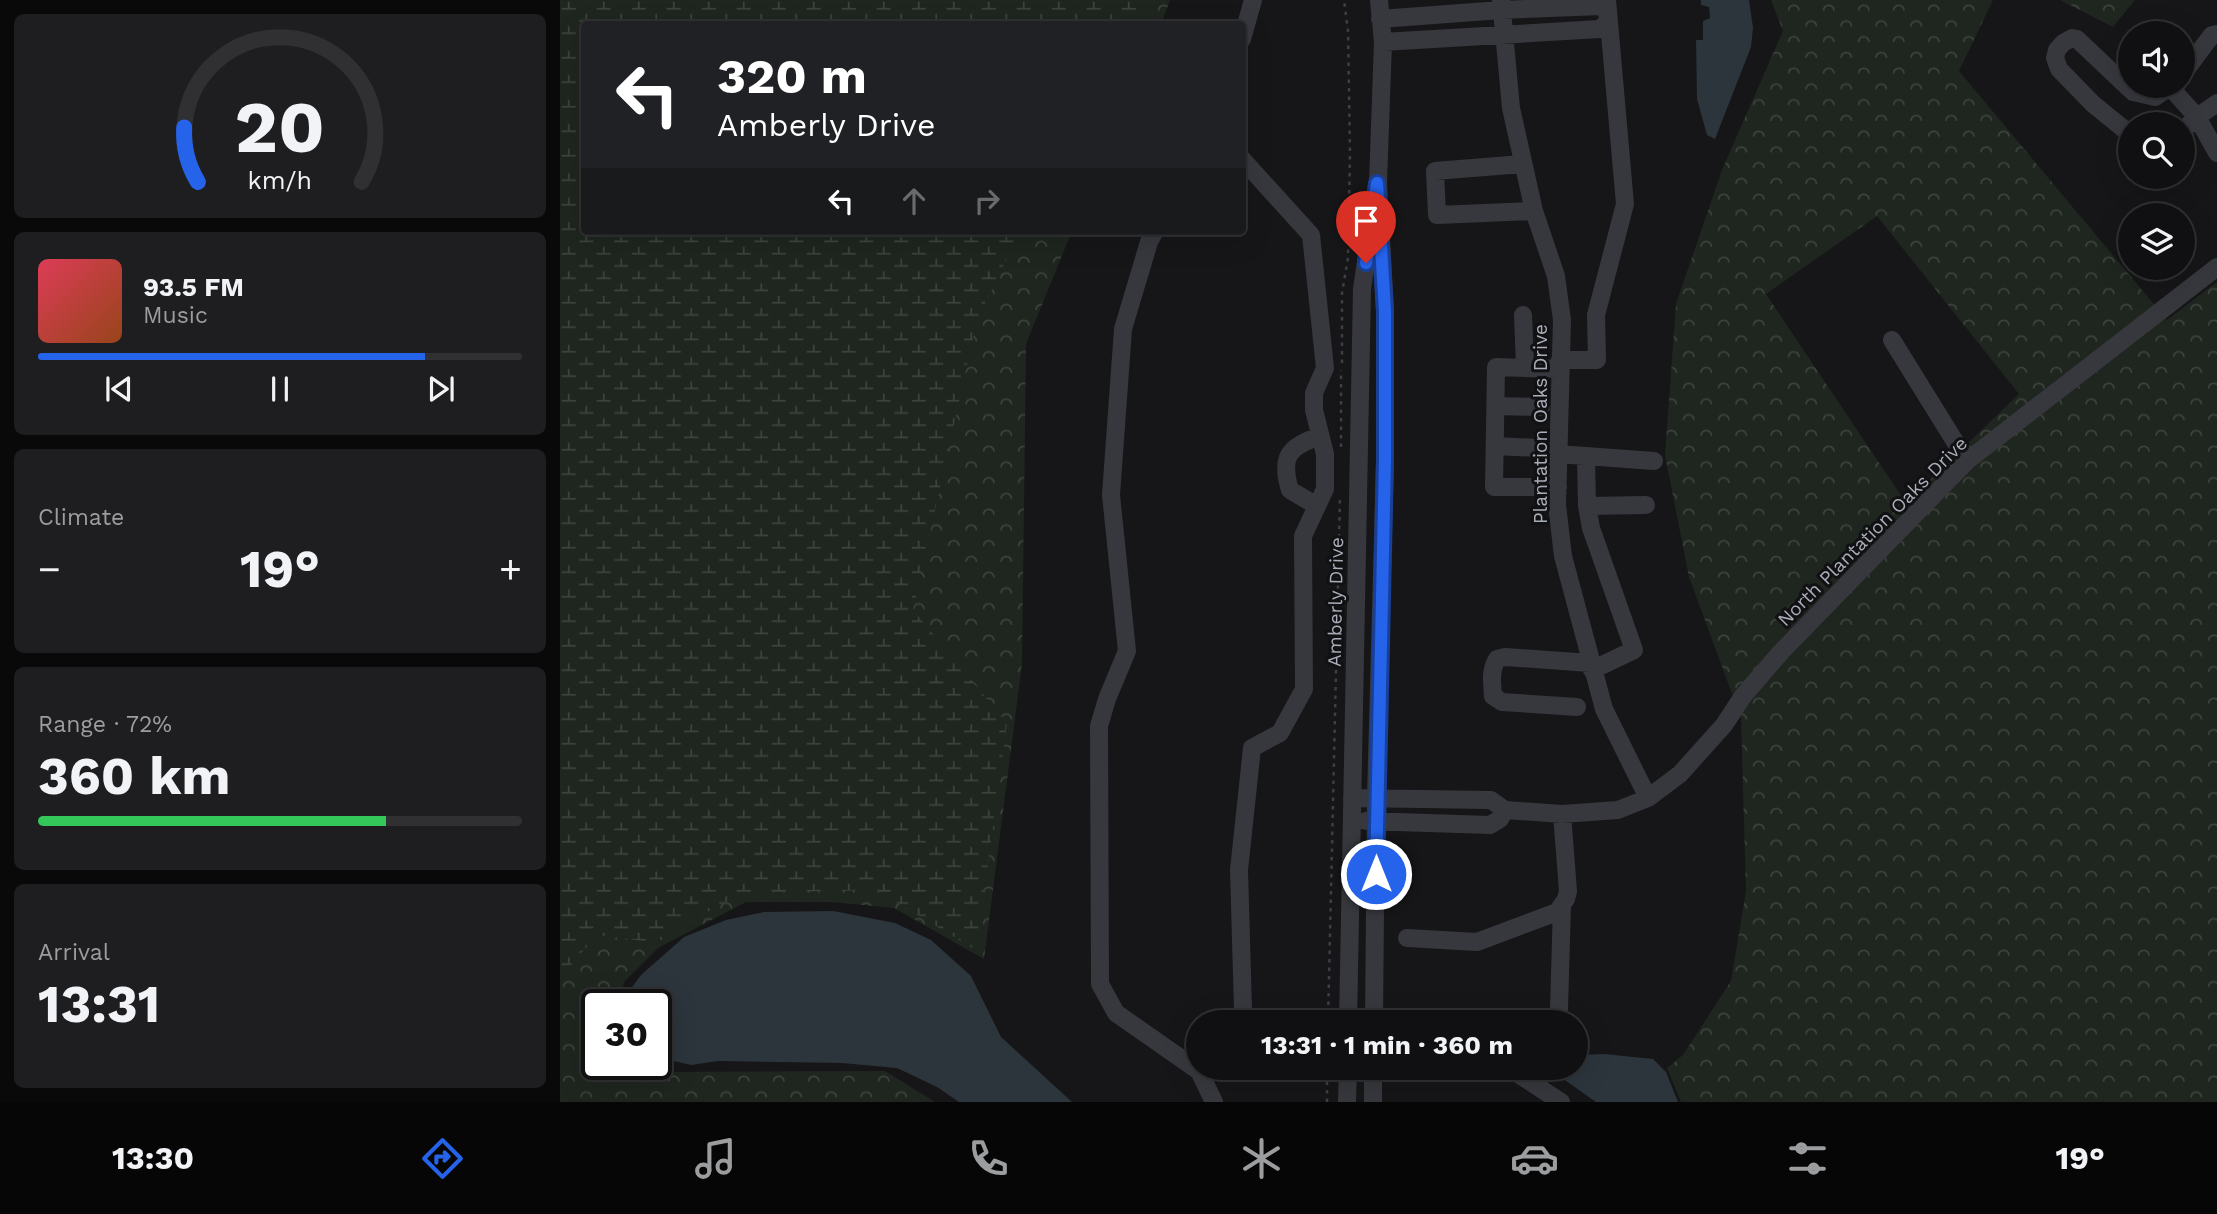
<!DOCTYPE html>
<meta charset="utf-8">
<style>
body{margin:0;font-family:"Work Sans",sans-serif;background:#1e1e20;color:#f1f3f6;height:100vh;display:flex;flex-direction:column;font-size:26px;white-space:nowrap}
*{box-sizing:border-box;margin:0}
p{font-size:23px;color:#9c9d9f}
.icon{flex:none;width:38px;height:38px;fill:none;stroke:currentColor;stroke-width:2;stroke-linecap:round;stroke-linejoin:round}
.map{position:relative;flex:1;overflow:hidden}
.drawer{display:flex;flex-direction:column;gap:14px;padding:14px;background:#09090a;width:560px}
.drawer>*{flex:none}
.banner{position:absolute;left:21px;top:21px;width:665px;height:214px;border-radius:7px;box-shadow:0 7px 28px #0002,0 0 0 2px #303032;background:#202124;color:#fff;overflow:hidden}
.buttons{position:absolute;left:1558px;top:21px;display:grid;gap:14px}
.buttons a{display:grid;place-items:center;width:77px;height:77px;border-radius:50%;background:#101012;box-shadow:0 7px 28px #0002,0 0 0 2px #303032;font-size:35px}
.speed{position:absolute;left:21px;top:989px;display:flex;gap:14px;font-size:35px;font-weight:700;text-align:center}
.speed>*{display:grid;place-content:center;width:91px;height:91px;border-radius:50%;background:#101012;box-shadow:0 7px 28px #0002,0 0 0 2px #303032;line-height:1}
.speed .limit{border:4px solid #111;border-radius:10px;background:#fff;color:#111}
.pin{position:absolute;display:grid;place-items:center;width:60px;height:60px;color:#fff;margin:-72px -30px;border-radius:50% 50% 50% 0;rotate:-45deg;box-shadow:0 0 7px #0007}
.pin .icon{rotate:45deg}
.me{position:absolute;width:77px;margin:-38px;rotate:0deg;stroke-linejoin:round;filter:drop-shadow(0 0 5px #0008)}
.turn{display:flex;align-items:center;gap:24px;height:147px;padding:0 21px;font-size:32px}
.turn .icon{width:91px;height:91px;stroke-width:2.5}
.turn b{display:block;font-size:49px;line-height:60px}
.lanes{display:flex;align-items:center;height:66px;padding:0 21px;background:#0003;justify-content:center;gap:35px;direction:ltr}
.lanes .off{opacity:.35}
.big{font-size:52px;font-weight:700;line-height:1.1}
.drawer .card{flex:1;display:flex;flex-direction:column;justify-content:center;gap:10px;min-width:0;padding:0 24px;border-radius:10px;background:#1e1e20}
.drawer .dial{align-items:center;gap:0}
.dial svg{height:182px;overflow:visible;fill:none;stroke:#303032;stroke-width:7;stroke-linecap:round;text-anchor:middle}
.dial text{fill:#f1f3f6;stroke:none}
.song{display:flex;align-items:center;gap:21px}
.cover{width:84px;height:84px;border-radius:10px;background:linear-gradient(135deg,hsl(350 70% 55%),hsl(20 70% 35%))}
.played{height:7px;border-radius:4px;background:linear-gradient(90deg,#2563eb 80%,#303032 80%)}
.keys{display:flex;justify-content:space-around;direction:ltr}
.heat{display:flex;justify-content:space-between;align-items:center;font-size:38px;direction:ltr}
.charge{height:10px;border-radius:5px;background:linear-gradient(90deg,#34c759 72%,#303032 0)}
.trip{position:absolute;left:626px;top:1010px;width:402px;height:70px;border-radius:35px;background:#101012;box-shadow:0 7px 28px #0002,0 0 0 2px #303032;font-weight:700;line-height:70px;text-align:center}
.tab-bar{display:flex;height:112px;justify-content:space-around;align-items:center;background:#060607;color:#9c9d9f}
.tab-bar .icon{width:49px;height:49px}
.tab-bar .current{color:#2563eb}
.tab-bar b{font-size:32px;color:#f1f3f6}
main{display:flex;flex:1;min-height:0}
.map>svg:first-child{display:block}
</style>
<main>
<section class="drawer">
<div class="card dial"><svg viewBox="0 0 100 80">
<path d="M14 69A42 42 0 1 1 86 69"/>
<path d="M14 69A42 42 0 0 1 8 45" stroke="#2563eb"/>
<text x="50" y="56" font-size="32" font-weight="700">20</text>
<text x="50" y="72" font-size="11">km/h</text>
</svg></div>
<div class="card">
<div class="song"><i class="cover"></i><div><b>93.5 FM</b><p>Music</p></div></div>
<div class="played"></div>
<div class="keys"><svg class="icon" aria-label="previous" viewBox="0 0 24 24"><path d="M18 5L8 12l10 7zM5 5v14"/></svg><svg class="icon" aria-label="pause" viewBox="0 0 24 24"><path d="M8 5v14M16 5v14"/></svg><svg class="icon" aria-label="next" viewBox="0 0 24 24"><path d="M6 5l10 7-10 7zM19 5v14"/></svg></div>
</div>
<div class="card"><p>Climate</p>
<div class="heat"><a>−</a><b class="big">19°</b><a>+</a></div>
</div>
<div class="card"><p>Range · 72%</p><b class="big">360 km</b><div class="charge"></div></div>
<div class="card"><p>Arrival</p><b class="big">13:31</b></div>
</section>
<div class="map">
<svg width="1657" height="1102" viewBox="0 0 1657 1102">
<defs>
<pattern id="forest-crowns" width="20" height="18" patternUnits="userSpaceOnUse" patternTransform="scale(1.75)"><rect width="20" height="18" fill="#1e261f"/><path d="M2 6a3 3 0 1 1 6 0M12 15a3 3 0 1 1 6 0" fill="none" stroke="#3c433d"/></pattern>
<pattern id="wetland-marsh" width="20" height="14" patternUnits="userSpaceOnUse" patternTransform="scale(1.75)"><rect width="20" height="14" fill="#1e261f"/><path d="M1 5h8M5 5V1M11 12h8M15 12V8" fill="none" stroke="#3c433d"/></pattern>
</defs>
<rect width="100%" height="100%" fill="#161618"/>
<path fill="url(#forest-crowns)" fill-rule="evenodd" d="M0 0H610L601 24H24V231H512L466 344 462 664 424 959 334 908 272 902H186L98 948 65 981 56 1004H37V1064H88L99 1072 325 1071 375 1102H0Z
M1211 0H1433L1399 71 1607 320 1657 282V1102H1121L1107 1068 1123 1055 1171 981 1186 891 1181 718 1129 577 1105 455 1116 304 1162 170 1223 31ZM1317 216 1459 394 1346 503 1206 294Z
M1500 0H1575L1553 27Z"/>
<path fill="url(#wetland-marsh)" d="M0 0H585L572 24H24V231H460L417 320 353 610 447 723 416 950 316 890 183 893 91 942 37 935 0 978Z"/>
<path fill="#2c353c" d="M1141 0H1189L1193 28 1191 47 1155 139 1147 135 1137 99 1136 40H1143V21L1150 18 1149 7 1141 5Z
M273 911 335 923 371 940 411 976 441 1037 512 1102H399L377 1087 337 1068 282 1063 158 1061 131 1065 96 1057V1004H63L64 998 81 975 124 937 166 920 204 912Z
M1044 1054 1093 1059 1106 1072 1118 1102H1036L999 1076 998 1068H1017V1055Z"/>
<g fill="none" stroke-linecap="round" stroke-linejoin="round">
<path stroke="#3d3f44" stroke-width="2.5" stroke-dasharray="3.5 5" stroke-linecap="butt" d="M782 363V293L788 258 790 153 788 31 784 0
M781 447V370
M768 1022 780 496
M767 1102V1068"/>
<path stroke="#37383d" stroke-width="18" d="M941 0 951 108 974 211 996 276 1002 320 997 505 1003 556 1044 709 1088 798
M820 19 941 10 1041 6 1046 10 1048 17
M682 39 693 0
M823 42 1039 29 1046 24 1048 17
M1622 75 1652 35 1657 34
M1610 87 1637 117 1622 131
M1657 103 1637 117 1657 153
M1570 134 1533 104 1499 69 1495 58 1497 50 1503 43 1512 38 1517 39 1573 92 1595 97 1611 86
M962 164 875 171 877 215 974 211
M595 231 589 242 563 329 551 495 567 651 547 699 539 726 540 984 556 1013 639 1071 654 1102
M963 315 965 367
M1332 340 1407 461
M1000 360H1037L1036 315 1065 204 1047 0
M936 406 981 407
M935 446 978 448
M998 454 1094 461
M1026 456 1027 506 1031 528 1074 650 1032 670
M998 487H934L936 367 1000 369
M757 506 730 490C720 457 728 447 760 436
M1027 506 1086 505
M1017 707 942 702 933 696C932 682 930 671 937 659L945 657 1030 663
M792 798 931 800 945 810 1002 814 1058 810 1088 798 1120 774 1164 725 1183 696 1221 652 1407 461 1657 267
M806 821 930 825 940 819 945 810
M847 938 917 942 997 912 1006 899 1008 891 1002 814
M999 1009 1002 906
M677 1022 683 1009 679 870 692 748 720 733 744 689 743 536 765 489V454L754 410V393L765 368 751 235 682 159
M788 1022 802 289 812 221
M814 1022 816 797 825 460V311L818 183 823 42 819 0
M863 1068 870 1071 877 1068
M949 1068 1001 1102
M787 1102 788 1068
M813 1102V1068"/>
</g>
<g fill="none" stroke-linecap="round" stroke-linejoin="round">
<g stroke="#184099" stroke-width="18">
<path id="route" d="M806 263 817 183 825 311V460L816 874"/>
</g>
<use href="#route" stroke="#2563eb" stroke-width="12"/>
</g>
<g text-anchor="middle" stroke-width="6" stroke-linejoin="round" paint-order="stroke">
<g font-size="19" fill="#a8adb8" stroke="#111113">
<text transform="translate(980 424) rotate(-90)" y="7">Plantation Oaks Drive</text>
<text transform="translate(1312 531) rotate(-45)" y="7">North Plantation Oaks Drive</text>
<text transform="translate(775 602) rotate(-89)" y="7">Amberly Drive</text>
</g>
</g>
</svg>
<div class="buttons">
<a><svg class="icon" aria-label="sound" viewBox="0 0 24 24"><path d="M4 9h4l5-4v14l-5-4H4zM17 9q2 3 0 6"/></svg></a>
<a><svg class="icon" aria-label="search" viewBox="0 0 24 24"><circle cx="10" cy="10" r="6"/><path d="M15 15l6 6"/></svg></a>
<a><svg class="icon" aria-label="layers" viewBox="0 0 24 24"><path d="M12 4l9 5-9 5-9-5zM3 14l9 5 9-5"/></svg></a>
</div>
<div class="speed"><div class="limit">30</div></div>
<div class="pin" style="left:806px;top:263px;background:#d93025"><svg class="icon" aria-label="arrive" viewBox="0 0 24 24"><path d="M6 21V4h12l-3 4 3 4H6"/></svg></div>
<svg class="me" style="left:816px;top:874px" viewBox="-20 -20 40 40"><circle r="17" fill="#2563eb" stroke="#fff" stroke-width="3"/><path d="M0-11L8 9 0 5-8 9z" fill="#fff"/></svg>
<div class="trip">13:31 · 1 min · 360 m</div>
<div class="banner">
<div class="turn"><svg class="icon" aria-label="left" viewBox="0 0 24 24"><path d="M17 20v-9H6M10 6l-5 5 5 5"/></svg><div><b>320 m</b>Amberly Drive</div></div>
<div class="lanes"><svg class="icon" aria-label="left" viewBox="0 0 24 24"><path d="M17 20v-9H6M10 6l-5 5 5 5"/></svg><svg class="icon off" aria-label="ahead" viewBox="0 0 24 24"><path d="M12 20V5M6 11l6-6 6 6"/></svg><svg class="icon off" aria-label="right" viewBox="0 0 24 24"><path d="M7 20v-9h11M14 6l5 5-5 5"/></svg></div>
</div>
</div>
</main>
<nav class="tab-bar">
<b>13:30</b>
<svg class="icon current" aria-label="directions" viewBox="0 0 24 24"><path d="M12 3l9 9-9 9-9-9zM9 14v-3h6M13 9l2 2-2 2"/></svg>
<svg class="icon" aria-label="music" viewBox="0 0 24 24"><path d="M9 18V5l10-2v13"/><circle cx="6" cy="18" r="3"/><circle cx="16" cy="16" r="3"/></svg>
<svg class="icon" aria-label="phone" viewBox="0 0 24 24"><path d="M5 4h4l2 5-3 2q2 4 5 5l2-3 5 2v4C11 20 4 13 5 4z"/></svg>
<svg class="icon" aria-label="climate" viewBox="0 0 24 24"><path d="M12 3v18M4 7l16 10M4 17L20 7"/></svg>
<svg class="icon" aria-label="car" viewBox="0 0 24 24"><path d="M5 17H2v-5l4-1 3-4h7l3 4 3 1v5h-3M9 17h6M6 11h13"/><circle cx="7" cy="17" r="2"/><circle cx="17" cy="17" r="2"/></svg>
<svg class="icon" aria-label="filters" viewBox="0 0 24 24"><path d="M4 7h16M4 17h16"/><circle cx="9" cy="7" r="2"/><circle cx="15" cy="17" r="2"/></svg>
<b>19°</b>
</nav>
